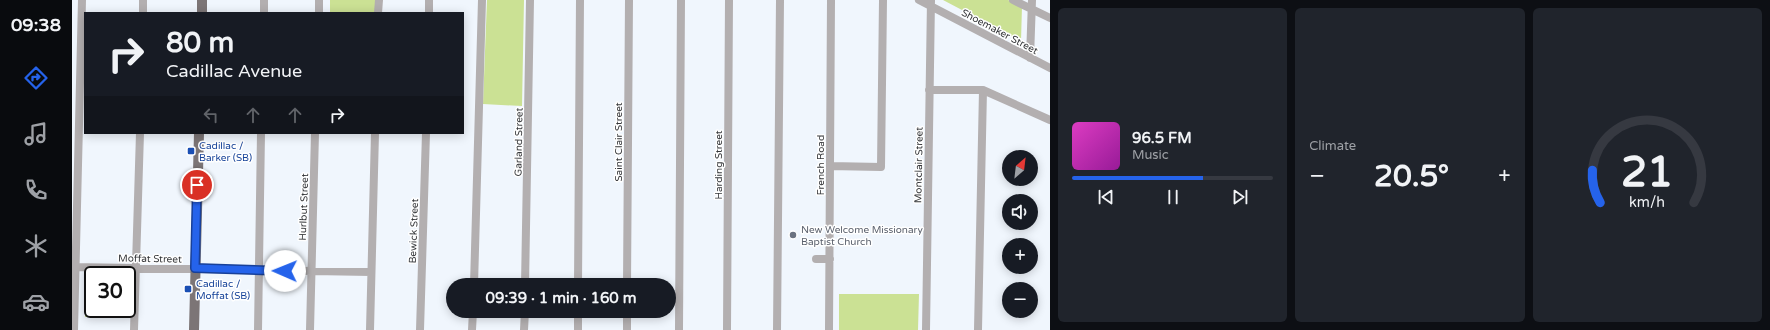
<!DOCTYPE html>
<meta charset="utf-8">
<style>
body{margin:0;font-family:"Varela Round",sans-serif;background:#20242c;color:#f1f3f6;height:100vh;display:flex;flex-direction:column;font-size:15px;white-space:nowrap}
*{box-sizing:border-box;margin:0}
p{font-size:13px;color:#9ea1a6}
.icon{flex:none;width:22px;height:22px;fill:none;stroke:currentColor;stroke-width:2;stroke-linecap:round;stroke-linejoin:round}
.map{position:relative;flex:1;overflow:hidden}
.side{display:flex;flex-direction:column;gap:8px;padding:8px;background:#0d0f14;width:720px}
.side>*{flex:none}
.guide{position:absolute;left:12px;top:12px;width:380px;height:122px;border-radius:0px;box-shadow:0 2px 10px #0003;background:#171b24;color:#f1f3f6;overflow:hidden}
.needle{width:26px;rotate:28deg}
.buttons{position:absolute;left:930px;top:150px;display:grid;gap:8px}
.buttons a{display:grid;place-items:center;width:36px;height:36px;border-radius:50%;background:#171b24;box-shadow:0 2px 10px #0003;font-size:20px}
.speed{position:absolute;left:12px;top:266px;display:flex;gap:8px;font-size:20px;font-weight:700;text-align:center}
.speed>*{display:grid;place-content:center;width:52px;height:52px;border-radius:50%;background:#171b24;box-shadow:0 2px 10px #0003;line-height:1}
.speed .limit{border:2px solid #111;border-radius:6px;background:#fff;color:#111}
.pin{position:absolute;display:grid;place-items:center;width:34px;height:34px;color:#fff;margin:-17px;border:2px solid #fff;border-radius:50%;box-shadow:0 1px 4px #0007}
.me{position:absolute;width:44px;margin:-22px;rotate:271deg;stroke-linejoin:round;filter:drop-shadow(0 0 3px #0008)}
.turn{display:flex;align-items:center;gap:14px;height:84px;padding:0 16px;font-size:18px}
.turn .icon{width:52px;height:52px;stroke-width:2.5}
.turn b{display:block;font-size:28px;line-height:34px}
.lanes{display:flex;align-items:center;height:38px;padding:0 16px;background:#0003;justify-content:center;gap:20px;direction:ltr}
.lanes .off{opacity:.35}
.big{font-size:30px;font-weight:700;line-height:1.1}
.side .widget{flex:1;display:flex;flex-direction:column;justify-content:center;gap:6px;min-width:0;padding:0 14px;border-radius:6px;background:#20242c}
.side .dial{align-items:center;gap:0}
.dial svg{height:104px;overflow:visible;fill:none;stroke:#363941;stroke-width:7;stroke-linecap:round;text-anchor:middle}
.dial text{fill:#f1f3f6;stroke:none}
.song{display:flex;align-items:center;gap:12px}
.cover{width:48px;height:48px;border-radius:6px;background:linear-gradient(135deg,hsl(310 70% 55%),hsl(300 70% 35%))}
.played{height:4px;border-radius:2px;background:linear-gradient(90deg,#2563eb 65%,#363941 65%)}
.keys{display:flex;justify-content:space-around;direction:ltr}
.heat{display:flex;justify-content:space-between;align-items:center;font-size:22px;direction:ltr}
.side .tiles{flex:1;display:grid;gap:8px;grid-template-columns:repeat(3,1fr)}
.trip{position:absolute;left:374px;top:278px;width:230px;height:40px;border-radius:20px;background:#171b24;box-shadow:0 2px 10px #0003;font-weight:700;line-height:40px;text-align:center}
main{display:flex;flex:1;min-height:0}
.menu{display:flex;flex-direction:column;width:72px;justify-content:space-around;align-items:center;background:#090b0e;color:#9ea1a6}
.menu .icon{width:28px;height:28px}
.menu .active{color:#2563eb}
.menu b{font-size:18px;color:#f1f3f6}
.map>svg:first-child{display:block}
</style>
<main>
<nav class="menu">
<b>09:38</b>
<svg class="icon active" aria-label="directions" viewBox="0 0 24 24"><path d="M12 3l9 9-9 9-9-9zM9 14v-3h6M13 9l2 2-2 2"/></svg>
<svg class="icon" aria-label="music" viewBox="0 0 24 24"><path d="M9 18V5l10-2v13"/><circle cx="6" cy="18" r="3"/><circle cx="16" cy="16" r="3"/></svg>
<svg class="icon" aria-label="phone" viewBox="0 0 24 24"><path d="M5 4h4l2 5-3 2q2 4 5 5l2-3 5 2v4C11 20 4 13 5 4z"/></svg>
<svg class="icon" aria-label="climate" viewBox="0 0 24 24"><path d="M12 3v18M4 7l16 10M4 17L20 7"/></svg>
<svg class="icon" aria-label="car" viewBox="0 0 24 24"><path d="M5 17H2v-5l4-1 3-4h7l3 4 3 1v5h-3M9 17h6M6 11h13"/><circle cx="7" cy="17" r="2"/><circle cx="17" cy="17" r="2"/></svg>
</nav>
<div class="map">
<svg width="978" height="330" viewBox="0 0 978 330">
<rect width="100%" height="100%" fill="#f0f6fd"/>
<path fill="#cbe194" d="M258 0H305L304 13H258Z
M415 0H452L450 106 411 104Z
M871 0H936L950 6 949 41Z
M14 275H27H21V309H55V276H61L59 318 13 317Z
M767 294H847L846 330H767Z"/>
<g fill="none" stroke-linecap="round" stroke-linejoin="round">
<path stroke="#b3afb0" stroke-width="8" d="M847 0 978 68
M941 0 978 18
M71 13V0
M192 13V0
M247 13V0
M306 13 307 0
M357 13V0
M958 58 960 0
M857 90H911L978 120
M758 166 809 167 811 0
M744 259H758
M0 267 299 272
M402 285 410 0
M453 285 458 0
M506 285 508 0
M555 285 557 0
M2 330 10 0
M62 330 68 133
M186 330 189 133
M238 330 243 133
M298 330 303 133
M348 330 354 133
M400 330 401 311
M452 330 453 311
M506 330V311
M555 330V311
M607 330 609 0
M655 330 657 0
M705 330 708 0
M757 330 759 0
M854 330 859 0
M906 330 911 90"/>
<path stroke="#7c7576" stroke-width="10" d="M130 13V0
M122 330 127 133"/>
</g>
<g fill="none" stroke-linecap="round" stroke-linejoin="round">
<g stroke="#184099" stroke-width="10">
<path id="route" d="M125 185 123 268 213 271"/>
</g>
<use href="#route" stroke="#2563eb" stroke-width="7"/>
</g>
<g fill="#1a4fb4" stroke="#fff" stroke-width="1.5">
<rect x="115" y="147" width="8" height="8" rx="2"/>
<rect x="112" y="285" width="8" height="8" rx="2"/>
</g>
<circle fill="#6b7280" stroke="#fff" stroke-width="1.5" cx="721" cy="235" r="4"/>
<g text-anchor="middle" stroke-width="3" stroke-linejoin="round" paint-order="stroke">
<g font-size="10" fill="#35373a" stroke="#fff">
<text transform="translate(928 31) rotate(28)" y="4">Shoemaker Street</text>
<text transform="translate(446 142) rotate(-89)" y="4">Garland Street</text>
<text transform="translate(546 142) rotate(-90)" y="4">Saint Clair Street</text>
<text transform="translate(646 165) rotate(-90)" y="4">Harding Street</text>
<text transform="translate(748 165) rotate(-90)" y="4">French Road</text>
<text transform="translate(846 165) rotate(-89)" y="4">Montclair Street</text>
<text transform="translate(231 207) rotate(-88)" y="4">Hurlbut Street</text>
<text transform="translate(341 231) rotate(-88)" y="4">Bewick Street</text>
<text transform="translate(78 258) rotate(1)" y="4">Moffat Street</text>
</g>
<g font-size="10" fill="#164399" stroke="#fff" text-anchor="start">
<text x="127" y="149">Cadillac /<tspan x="127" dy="12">Barker (SB)</tspan></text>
<text x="124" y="287">Cadillac /<tspan x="124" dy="12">Moffat (SB)</tspan></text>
</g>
<g font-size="10" fill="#5b616d" stroke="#fff" text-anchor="start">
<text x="729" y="233">New Welcome Missionary<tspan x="729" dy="12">Baptist Church</tspan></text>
</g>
</g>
</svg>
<div class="buttons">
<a><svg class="needle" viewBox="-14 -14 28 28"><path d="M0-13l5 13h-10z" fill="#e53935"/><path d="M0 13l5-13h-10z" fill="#9ea1a6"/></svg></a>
<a><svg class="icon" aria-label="sound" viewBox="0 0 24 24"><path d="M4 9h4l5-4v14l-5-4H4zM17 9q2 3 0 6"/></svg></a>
<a>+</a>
<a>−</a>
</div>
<div class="speed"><div class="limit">30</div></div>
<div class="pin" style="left:125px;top:185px;background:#d93025"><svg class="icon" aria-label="arrive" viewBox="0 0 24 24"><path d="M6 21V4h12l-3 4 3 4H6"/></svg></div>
<svg class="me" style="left:213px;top:271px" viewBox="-20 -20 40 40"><circle r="19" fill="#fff"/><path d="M0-13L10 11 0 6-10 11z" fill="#2563eb"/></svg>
<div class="trip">09:39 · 1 min · 160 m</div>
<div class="guide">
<div class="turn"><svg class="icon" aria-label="right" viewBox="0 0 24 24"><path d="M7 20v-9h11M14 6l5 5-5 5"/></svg><div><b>80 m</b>Cadillac Avenue</div></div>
<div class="lanes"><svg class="icon off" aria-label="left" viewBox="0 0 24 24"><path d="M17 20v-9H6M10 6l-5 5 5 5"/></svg><svg class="icon off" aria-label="ahead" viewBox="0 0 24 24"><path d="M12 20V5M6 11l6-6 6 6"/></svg><svg class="icon off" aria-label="ahead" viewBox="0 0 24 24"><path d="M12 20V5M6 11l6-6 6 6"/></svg><svg class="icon" aria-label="right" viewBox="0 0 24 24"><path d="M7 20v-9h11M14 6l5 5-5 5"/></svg></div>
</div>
</div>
<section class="side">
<div class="tiles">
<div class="widget">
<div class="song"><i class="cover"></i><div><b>96.5 FM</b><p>Music</p></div></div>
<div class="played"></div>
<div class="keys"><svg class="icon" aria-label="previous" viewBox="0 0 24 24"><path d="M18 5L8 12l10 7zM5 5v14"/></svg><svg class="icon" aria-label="pause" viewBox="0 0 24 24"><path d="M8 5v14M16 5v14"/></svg><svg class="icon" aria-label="next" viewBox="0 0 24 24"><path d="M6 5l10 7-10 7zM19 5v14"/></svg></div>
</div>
<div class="widget"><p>Climate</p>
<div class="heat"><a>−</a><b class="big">20.5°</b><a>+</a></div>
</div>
<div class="widget dial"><svg viewBox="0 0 100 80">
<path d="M14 69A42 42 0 1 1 86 69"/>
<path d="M14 69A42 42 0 0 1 8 44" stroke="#2563eb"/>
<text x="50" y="56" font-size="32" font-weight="700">21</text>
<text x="50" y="72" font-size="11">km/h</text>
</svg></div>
</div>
</section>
</main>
